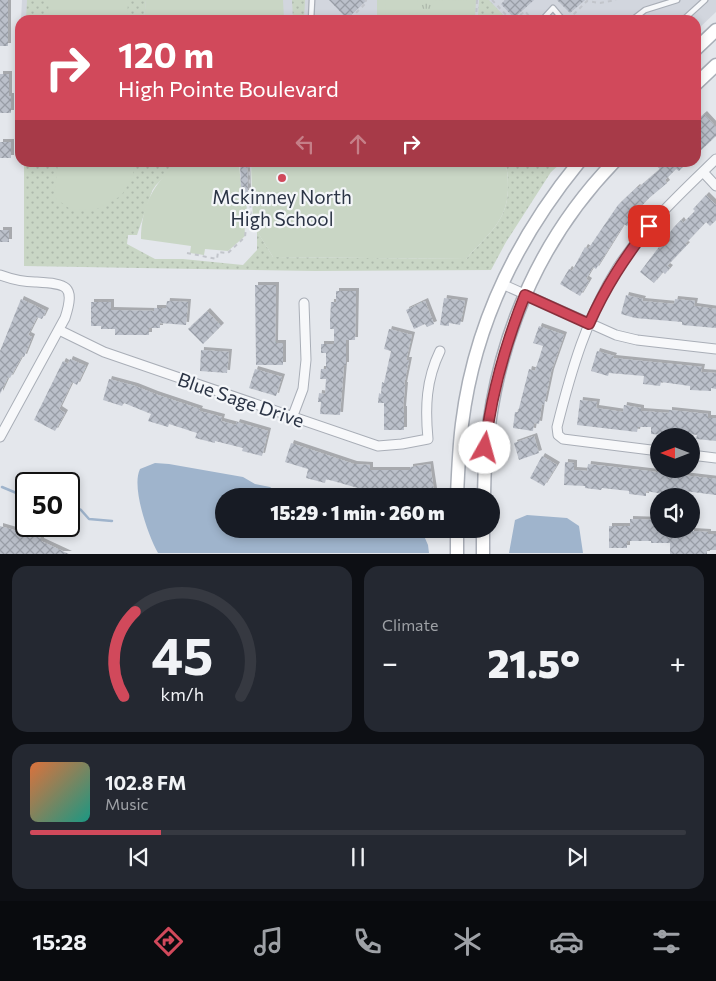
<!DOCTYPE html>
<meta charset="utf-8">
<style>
body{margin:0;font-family:Commissioner,sans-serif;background:#242831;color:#f1f3f6;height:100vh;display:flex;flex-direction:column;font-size:19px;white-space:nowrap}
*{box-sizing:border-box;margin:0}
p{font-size:16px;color:#9ea1a6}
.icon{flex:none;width:28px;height:28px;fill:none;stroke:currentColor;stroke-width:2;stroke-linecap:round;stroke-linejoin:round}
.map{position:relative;height:554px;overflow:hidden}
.sheet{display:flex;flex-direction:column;gap:12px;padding:12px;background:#0d0f14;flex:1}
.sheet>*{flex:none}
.banner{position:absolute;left:15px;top:15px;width:686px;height:152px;border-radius:15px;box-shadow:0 2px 8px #0003;background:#d1495b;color:#fff;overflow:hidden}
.needle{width:32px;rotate:270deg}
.controls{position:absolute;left:650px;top:428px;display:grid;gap:10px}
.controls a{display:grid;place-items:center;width:50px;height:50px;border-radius:50%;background:#171b24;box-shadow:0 2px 8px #0003;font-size:25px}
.speed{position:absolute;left:15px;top:472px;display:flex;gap:10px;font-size:25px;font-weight:700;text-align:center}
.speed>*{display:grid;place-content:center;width:65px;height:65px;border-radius:50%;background:#171b24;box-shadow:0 2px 8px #0003;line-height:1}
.speed .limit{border:2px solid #111;border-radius:8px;background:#fff;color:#111}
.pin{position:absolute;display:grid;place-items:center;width:42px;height:42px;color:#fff;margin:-21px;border-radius:10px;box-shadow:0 2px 8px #0006}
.me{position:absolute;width:55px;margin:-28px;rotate:7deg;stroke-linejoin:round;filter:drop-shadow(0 0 4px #0008)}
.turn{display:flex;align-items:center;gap:18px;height:105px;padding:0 20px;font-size:22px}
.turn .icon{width:65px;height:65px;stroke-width:2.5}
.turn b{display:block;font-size:35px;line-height:42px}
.lanes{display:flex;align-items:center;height:48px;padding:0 20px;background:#0003;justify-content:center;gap:25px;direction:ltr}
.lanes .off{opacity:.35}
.big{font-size:38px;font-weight:800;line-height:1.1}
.sheet .widget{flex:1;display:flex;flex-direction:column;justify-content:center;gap:8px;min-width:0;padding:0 18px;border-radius:15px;background:#242831}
.sheet .dial{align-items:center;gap:0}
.dial svg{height:130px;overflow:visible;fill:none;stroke:#363941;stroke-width:7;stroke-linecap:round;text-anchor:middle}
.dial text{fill:#f1f3f6;stroke:none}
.song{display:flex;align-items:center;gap:15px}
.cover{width:60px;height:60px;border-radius:8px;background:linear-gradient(135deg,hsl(20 70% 55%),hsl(170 70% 35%))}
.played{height:5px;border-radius:2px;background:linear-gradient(90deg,#d1495b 20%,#363941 20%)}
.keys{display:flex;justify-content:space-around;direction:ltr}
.heat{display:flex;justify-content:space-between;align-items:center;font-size:28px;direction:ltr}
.sheet .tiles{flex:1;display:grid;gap:12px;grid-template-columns:1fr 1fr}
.widget:last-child{grid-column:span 2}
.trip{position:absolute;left:215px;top:488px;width:285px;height:50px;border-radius:25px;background:#171b24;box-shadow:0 2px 8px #0003;font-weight:800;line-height:50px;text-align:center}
.tab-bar{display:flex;height:80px;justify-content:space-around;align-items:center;background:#090b0e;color:#9ea1a6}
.tab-bar .icon{width:35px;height:35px}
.tab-bar .active{color:#d1495b}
.tab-bar b{font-size:22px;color:#f1f3f6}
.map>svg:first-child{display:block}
</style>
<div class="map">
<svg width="716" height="554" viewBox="0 0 716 554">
<defs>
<pattern id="grass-dots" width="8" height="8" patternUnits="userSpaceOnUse" patternTransform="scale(1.25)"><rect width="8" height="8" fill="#c9d6c5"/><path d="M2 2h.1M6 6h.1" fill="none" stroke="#adb8ab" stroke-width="1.8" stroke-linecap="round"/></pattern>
<pattern id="park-tufts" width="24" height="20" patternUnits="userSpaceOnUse" patternTransform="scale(1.25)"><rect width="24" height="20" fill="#c9d6c5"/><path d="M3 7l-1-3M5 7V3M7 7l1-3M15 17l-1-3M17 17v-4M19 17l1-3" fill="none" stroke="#adb8ab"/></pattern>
<pattern id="building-cross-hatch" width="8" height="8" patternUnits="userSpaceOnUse" patternTransform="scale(1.25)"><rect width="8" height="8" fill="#bbc0ca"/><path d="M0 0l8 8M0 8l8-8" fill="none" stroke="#989da6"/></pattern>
<filter id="shadow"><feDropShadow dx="3" dy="-3" stdDeviation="0" flood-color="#0004"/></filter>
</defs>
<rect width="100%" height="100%" fill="#e4e7ec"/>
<path fill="#d2d6de" d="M22 0H716V12L696 31V20H21Z"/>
<path fill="url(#grass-dots)" d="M27 0H146L144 20H26Z
M292 0H305L304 20H293Z
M479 0H489L508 20H482V16H478Z
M24 163H179L156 185 152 191 137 235H128L127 244 155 259H183L243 265 257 250V231L273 257 466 259C486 236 507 222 508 190 508 180 508 172 505 163H561L551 172 506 242 491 270 315 271 24 266Z"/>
<path fill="url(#park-tufts)" d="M377 0H476L475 20H377Z"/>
<path fill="#c9d6c5" d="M49 0H128L127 20H48Z
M146 0H283L284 20H144Z
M386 0H418L417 14 385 13Z
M435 0 467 1V15L435 14Z
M58 163H134L133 177 121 196 95 210 70 209 54 197Z
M179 163H239L242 198H246L247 212H244L245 236 228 251 205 249 204 255 190 253 191 246 141 239C141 207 154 181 179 163Z
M251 163H505C508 172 508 180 508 190 507 222 486 236 466 259L273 257 253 225Z"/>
<path fill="#9fb4cc" d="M155 463 169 464 243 477 255 484 270 487 282 496H224V529H306L319 532H326L332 529H371C378 538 391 540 402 536 406 534 409 530 413 529 415 528 418 529 421 529L428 545 429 553H158C148 535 131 487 140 469Z
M527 515 567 518 579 526 583 553H509L515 520Z"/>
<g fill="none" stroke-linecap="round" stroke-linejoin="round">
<path stroke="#9fb4cc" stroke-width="2.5" d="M2 487 26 497
M69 505 81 510 89 519 112 521"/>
</g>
<path fill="url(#building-cross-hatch)" filter="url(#shadow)" d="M0 0H8V46H0Z
M329 0H367L347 19Z
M505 0H534L514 18 501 4Z
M557 0H585L570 13Z
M0 74H9V96H11V113H0Z
M704 114 716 127V136L696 155V121Z
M0 142H11V158H0Z
M240 162H247L248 193H241Z
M661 162H687L679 171 676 169 665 180 667 183 648 199 632 216 634 217 627 226 624 224 596 269 593 267 586 279 589 281 580 296 560 284 569 269 572 271 585 247 588 249 618 205 637 187 638 188 660 169 657 166Z
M706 195 716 205V220L710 226 706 222 685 244 687 245 667 266 670 268 665 274 663 272 654 283 640 272 674 227 681 220 683 223 695 211 693 209Z
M0 230H9V242H0Z
M255 285H276L275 343H283V365H256Z
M336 291H356L355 340H346V365H344L340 415 320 414 321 402H318L319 393 325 394 326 379H320L321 369H326V353H321V344H334V329H330V320L331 302H336Z
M626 295 643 299 642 301 674 304 675 299 695 301 694 306 716 309V328L682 325V322L635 318 621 314Z
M444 298 465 301 460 325 449 323V326L440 325Z
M21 299 46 311 42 319 37 317 28 335 32 337 24 357 22 356 10 378 8 377 0 394V351Z
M167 301 188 302 186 325 160 323V328H149V335H115V329H101V326H91V302H111V310L154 311V308H166Z
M425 301 434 324 427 327 425 324 414 329 406 310Z
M207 311 221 326 203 344 188 329Z
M539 326 564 335 551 372 544 405 542 404 539 424 534 423 533 431 513 428 515 412H518L529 369 535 371 543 346 533 343Z
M389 329 412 335 406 360H409L404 385H405L403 409H404V430H384V403H378L379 393 381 394 382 382 384 383 391 351 384 349Z
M201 350 229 352 227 373 200 371Z
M597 351 614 356 613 358 702 367 701 372 716 373V389L711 388V391L690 390V386L661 382 660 386 643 384 644 376 609 373 608 376 591 371Z
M70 359 86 366 77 385 72 382 59 409 65 413 55 431 34 420 63 361 68 364Z
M255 369 282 377 276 396 249 388Z
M109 379 135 386 155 394 200 409 199 411 222 417 221 421 236 425 237 422 268 431 262 456 242 451 243 448 215 441V443L195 438 197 433 169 424 168 427 148 421 151 414 124 403 122 406 103 400Z
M580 400 597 402 596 408 623 412 624 405 641 408V411L669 413V410L708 414V418H716V441L696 439 697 435 683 433V436H678L651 434V427H638L637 432 577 425Z
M534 436 539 453 519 460 514 443Z
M291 443 354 464 370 465V470H410V467L430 464 434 491 403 496H383V495L358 492V488L326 479 325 483 306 478 308 469 285 462Z
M542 456 557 465 544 486 530 478Z
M565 462 574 463V470L587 471 588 464 716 479V495L669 489V495L646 491V496L629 494V491L602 488 601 490 585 488V486L564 485Z
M630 519 659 520V529H668V534H691V531L708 532V534H716V550H707V554H670V543H651V541H627V548H609V526H630Z
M0 526 41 538V541L69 554H0Z"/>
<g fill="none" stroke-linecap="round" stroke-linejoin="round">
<g stroke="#a9aeb7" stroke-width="7">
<path id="service" d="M311 20 312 0
M542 20 553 8 563 20
M632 20 645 10 677 0
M683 20 705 0"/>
</g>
<g stroke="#a9aeb7" stroke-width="11">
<path id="minor" d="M703 172 716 186
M0 275C11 279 23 282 35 282 66 284 76 284 65 318L0 437
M502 284 616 335 637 340 716 349
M59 330 104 352 378 446 402 444 428 439C425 407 426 380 440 351
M292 418 303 389 306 360 304 303
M659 451 563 439 558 435 557 427C571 371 587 316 618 267 645 226 681 193 716 159
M691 455 716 458"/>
</g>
<g stroke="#a9aeb7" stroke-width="15">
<path id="secondary" d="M696 49 716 30
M696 84 716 65
M457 496C458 472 459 448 462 424 474 326 517 238 579 162
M484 496C485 371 526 253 614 162
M457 554V529
M483 554V529"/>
</g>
<path stroke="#c2c5cb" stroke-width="2" stroke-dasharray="4 4" stroke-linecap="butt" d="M492 0 511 20
M357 19 354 15 367 2 365 0
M476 20 477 0
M514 20 525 11 532 20
M568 20 587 1 600 3 616 0
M187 253 217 259 218 252 228 253 245 237 246 227 251 225 249 162"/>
<use href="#service" stroke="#f7f8fa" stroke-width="4.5"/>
<use href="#minor" stroke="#f7f8fa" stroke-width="9"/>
<use href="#secondary" stroke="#fff" stroke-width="12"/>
</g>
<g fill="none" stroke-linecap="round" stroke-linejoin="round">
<g stroke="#882f3b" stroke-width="12">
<path id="route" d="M485 448C491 394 505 345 525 295L589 324C606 286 624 259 649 226"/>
</g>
<use href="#route" stroke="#d1495b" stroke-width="9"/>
</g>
<circle fill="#d1495b" stroke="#f4f6f9" stroke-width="2" cx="282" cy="178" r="5"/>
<g text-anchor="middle" stroke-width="4.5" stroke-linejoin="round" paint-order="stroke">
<g font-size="19" fill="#2b3445" stroke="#f4f6f9">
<text x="282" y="204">Mckinney North<tspan x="282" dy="22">High School</tspan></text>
</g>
<g font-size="19" fill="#2b3445" stroke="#f4f6f9">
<text transform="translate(241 400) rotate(19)" y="7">Blue Sage Drive</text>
</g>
</g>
</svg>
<div class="controls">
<a><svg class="needle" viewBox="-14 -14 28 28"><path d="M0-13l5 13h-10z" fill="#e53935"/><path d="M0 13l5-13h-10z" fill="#9ea1a6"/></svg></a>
<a><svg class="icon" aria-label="sound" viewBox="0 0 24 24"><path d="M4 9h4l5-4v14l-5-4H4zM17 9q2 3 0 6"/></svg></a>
</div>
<div class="speed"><div class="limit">50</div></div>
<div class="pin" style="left:649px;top:226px;background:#d93025"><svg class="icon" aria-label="arrive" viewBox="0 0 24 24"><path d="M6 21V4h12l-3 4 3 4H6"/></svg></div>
<svg class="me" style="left:485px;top:448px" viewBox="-20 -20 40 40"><circle r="19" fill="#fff"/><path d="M0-13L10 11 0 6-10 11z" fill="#d1495b"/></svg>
<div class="trip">15:29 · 1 min · 260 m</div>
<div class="banner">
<div class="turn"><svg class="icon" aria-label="right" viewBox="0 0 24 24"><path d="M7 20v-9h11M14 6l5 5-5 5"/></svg><div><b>120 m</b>High Pointe Boulevard</div></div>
<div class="lanes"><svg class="icon off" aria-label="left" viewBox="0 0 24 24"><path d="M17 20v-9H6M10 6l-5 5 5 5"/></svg><svg class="icon off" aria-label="ahead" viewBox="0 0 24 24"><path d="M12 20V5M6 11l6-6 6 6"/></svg><svg class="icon" aria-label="right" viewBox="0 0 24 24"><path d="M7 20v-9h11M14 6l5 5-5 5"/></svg></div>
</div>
</div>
<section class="sheet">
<div class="tiles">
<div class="widget dial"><svg viewBox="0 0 100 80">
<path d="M14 69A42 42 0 1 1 86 69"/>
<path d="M14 69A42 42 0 0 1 21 17" stroke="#d1495b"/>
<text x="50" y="56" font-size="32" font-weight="700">45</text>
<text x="50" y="72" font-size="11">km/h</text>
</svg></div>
<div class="widget"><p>Climate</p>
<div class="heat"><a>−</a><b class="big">21.5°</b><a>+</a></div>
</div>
<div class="widget">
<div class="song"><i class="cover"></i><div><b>102.8 FM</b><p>Music</p></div></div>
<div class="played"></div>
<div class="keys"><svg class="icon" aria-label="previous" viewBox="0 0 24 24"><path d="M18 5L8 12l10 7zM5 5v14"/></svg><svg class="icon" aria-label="pause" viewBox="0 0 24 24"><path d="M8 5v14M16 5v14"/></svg><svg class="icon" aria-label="next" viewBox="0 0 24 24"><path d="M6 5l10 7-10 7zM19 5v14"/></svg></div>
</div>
</div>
</section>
<nav class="tab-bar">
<b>15:28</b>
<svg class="icon active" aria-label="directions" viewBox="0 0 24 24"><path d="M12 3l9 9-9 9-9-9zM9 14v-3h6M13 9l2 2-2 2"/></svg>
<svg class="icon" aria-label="music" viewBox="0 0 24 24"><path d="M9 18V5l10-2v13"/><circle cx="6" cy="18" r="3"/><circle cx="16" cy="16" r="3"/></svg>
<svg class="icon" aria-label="phone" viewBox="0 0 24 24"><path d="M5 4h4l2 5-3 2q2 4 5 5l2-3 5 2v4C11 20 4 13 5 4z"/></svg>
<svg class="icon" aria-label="climate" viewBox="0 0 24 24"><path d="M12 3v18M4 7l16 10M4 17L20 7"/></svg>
<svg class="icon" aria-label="car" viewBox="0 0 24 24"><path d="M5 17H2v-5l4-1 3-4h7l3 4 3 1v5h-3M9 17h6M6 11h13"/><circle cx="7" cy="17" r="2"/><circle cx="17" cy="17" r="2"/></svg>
<svg class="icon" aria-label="filters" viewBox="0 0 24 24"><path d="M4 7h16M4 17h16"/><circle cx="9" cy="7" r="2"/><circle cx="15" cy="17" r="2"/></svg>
</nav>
